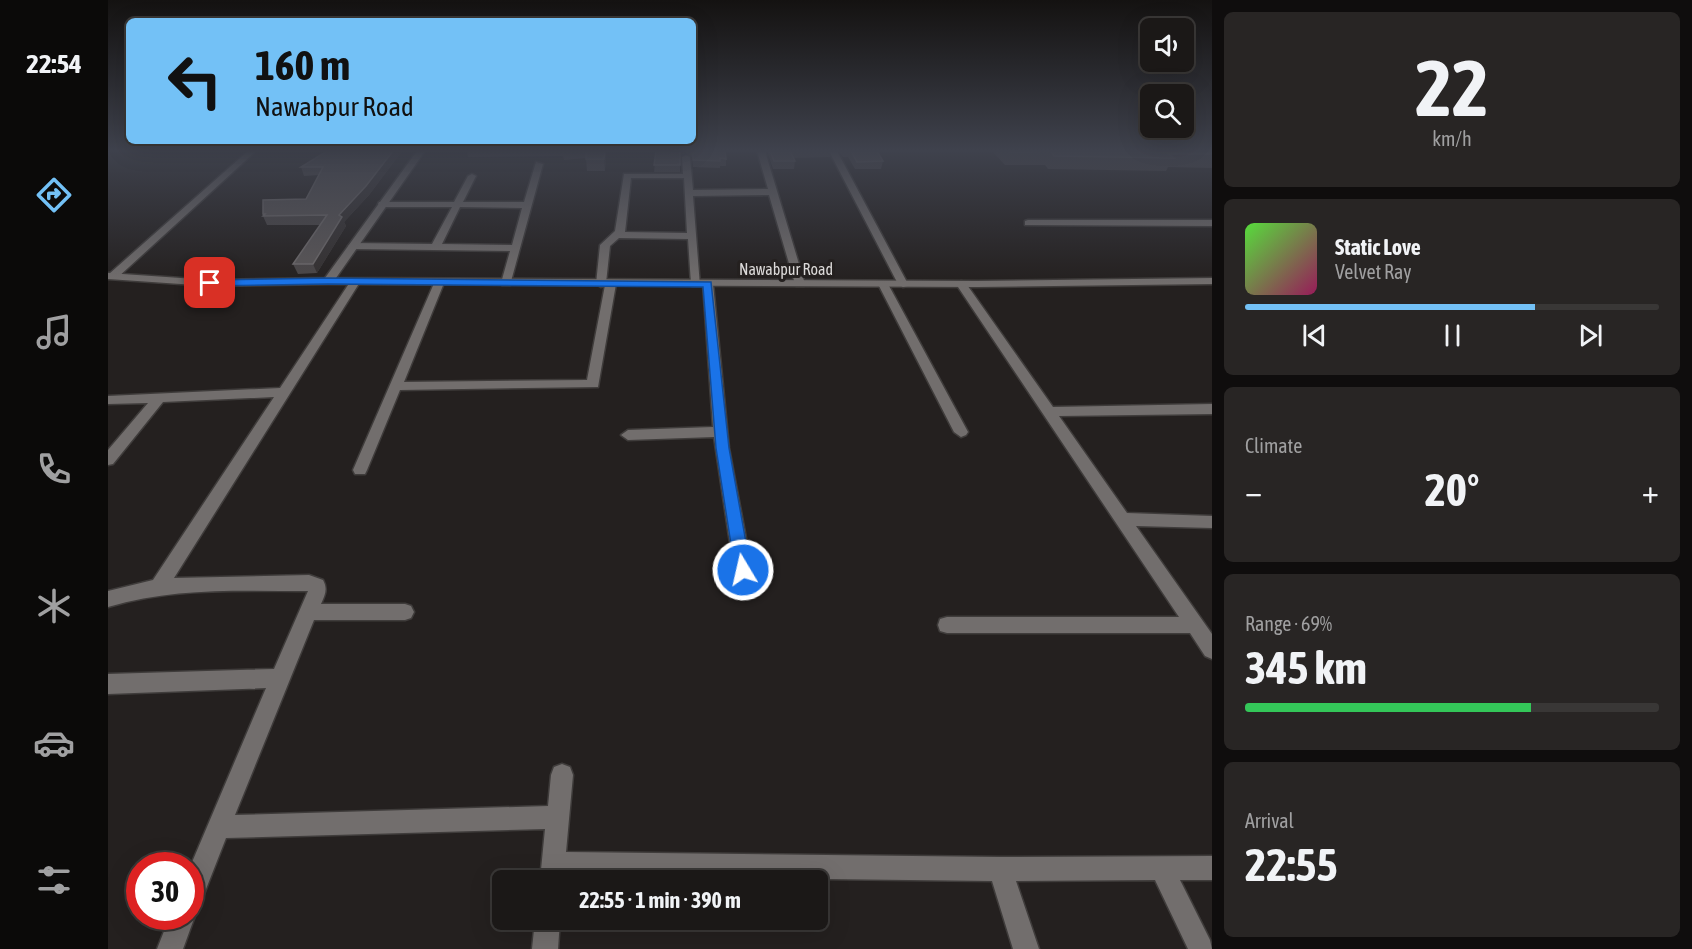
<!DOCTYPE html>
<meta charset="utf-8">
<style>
body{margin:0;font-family:"Asap Condensed",sans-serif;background:#282524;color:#f1f3f6;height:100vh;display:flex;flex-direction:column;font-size:22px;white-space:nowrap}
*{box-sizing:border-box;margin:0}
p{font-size:20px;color:#a0a0a1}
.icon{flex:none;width:33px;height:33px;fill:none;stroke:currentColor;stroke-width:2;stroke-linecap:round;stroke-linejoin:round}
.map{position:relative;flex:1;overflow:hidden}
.sheet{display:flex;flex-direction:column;gap:12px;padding:12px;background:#0f0d0d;width:480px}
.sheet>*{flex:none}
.banner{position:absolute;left:18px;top:18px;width:570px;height:126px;border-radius:9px;box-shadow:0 6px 24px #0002,0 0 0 2px #393736;background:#73c1f6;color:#111;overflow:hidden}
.tools{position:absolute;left:1032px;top:18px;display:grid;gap:12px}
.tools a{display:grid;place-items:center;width:54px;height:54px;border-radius:9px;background:#1b1817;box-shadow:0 6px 24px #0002,0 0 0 2px #393736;font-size:30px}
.speed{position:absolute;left:18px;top:852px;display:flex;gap:12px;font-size:30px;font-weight:700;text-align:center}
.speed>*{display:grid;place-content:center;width:78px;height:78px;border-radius:50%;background:#1b1817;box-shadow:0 6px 24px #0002,0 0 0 2px #393736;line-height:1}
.speed .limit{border:9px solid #d22;background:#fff;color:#111}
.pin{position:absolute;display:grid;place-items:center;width:51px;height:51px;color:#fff;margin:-26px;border-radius:12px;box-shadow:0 3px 9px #0006}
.me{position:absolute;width:66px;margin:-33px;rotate:351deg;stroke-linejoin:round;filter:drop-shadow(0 0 4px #0008)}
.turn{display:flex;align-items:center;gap:21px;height:126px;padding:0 30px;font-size:27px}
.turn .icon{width:78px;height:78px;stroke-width:2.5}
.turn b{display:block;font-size:42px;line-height:51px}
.big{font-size:45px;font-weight:700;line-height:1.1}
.sheet .widget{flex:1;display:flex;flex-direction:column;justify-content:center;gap:9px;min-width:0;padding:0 21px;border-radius:9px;background:#282524}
.sheet .dial{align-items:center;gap:0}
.dial b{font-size:78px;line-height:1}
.song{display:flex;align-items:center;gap:18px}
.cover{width:72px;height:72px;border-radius:9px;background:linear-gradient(135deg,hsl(110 70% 55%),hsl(330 70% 35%))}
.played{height:6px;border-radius:3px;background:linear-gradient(90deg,#73c1f6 70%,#393736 70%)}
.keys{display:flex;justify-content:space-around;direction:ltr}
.heat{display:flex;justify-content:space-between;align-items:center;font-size:33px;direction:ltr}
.charge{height:9px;border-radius:4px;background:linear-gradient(90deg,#34c759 69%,#393736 0)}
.trip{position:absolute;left:384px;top:870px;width:336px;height:60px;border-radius:9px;background:#1b1817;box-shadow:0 6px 24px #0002,0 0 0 2px #393736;font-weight:700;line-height:60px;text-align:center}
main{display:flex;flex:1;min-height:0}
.dock{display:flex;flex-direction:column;width:108px;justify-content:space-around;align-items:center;background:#0b0a09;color:#a0a0a1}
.dock .icon{width:42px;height:42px}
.dock .active{color:#73c1f6}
.dock b{font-size:27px;color:#f1f3f6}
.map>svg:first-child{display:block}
</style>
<main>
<nav class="dock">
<b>22:54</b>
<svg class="icon active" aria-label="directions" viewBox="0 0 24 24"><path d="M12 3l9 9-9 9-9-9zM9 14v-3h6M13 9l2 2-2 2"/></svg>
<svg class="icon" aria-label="music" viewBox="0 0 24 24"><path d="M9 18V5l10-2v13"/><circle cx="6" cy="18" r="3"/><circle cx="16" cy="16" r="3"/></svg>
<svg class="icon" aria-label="phone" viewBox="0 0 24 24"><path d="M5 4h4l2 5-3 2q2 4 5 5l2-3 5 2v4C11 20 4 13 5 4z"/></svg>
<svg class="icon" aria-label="climate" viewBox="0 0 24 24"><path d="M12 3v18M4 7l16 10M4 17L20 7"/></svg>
<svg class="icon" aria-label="car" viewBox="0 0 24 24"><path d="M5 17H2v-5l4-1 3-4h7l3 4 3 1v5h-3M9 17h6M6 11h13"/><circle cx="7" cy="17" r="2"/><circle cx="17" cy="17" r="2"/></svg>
<svg class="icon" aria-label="filters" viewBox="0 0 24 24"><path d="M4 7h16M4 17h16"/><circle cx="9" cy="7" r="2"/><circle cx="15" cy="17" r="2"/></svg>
</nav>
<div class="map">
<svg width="1104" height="949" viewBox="0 0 1104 949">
<rect width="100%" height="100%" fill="#24201f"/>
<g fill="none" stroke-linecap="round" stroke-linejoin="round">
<g stroke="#3f3c3b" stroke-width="3">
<path id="street" d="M140 151H148L9 278H1V274Z
M649 151H657L697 284 696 286H688L687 284 661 195 585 196 592 286H584L583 284 580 239 511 238 502 246 498 283 503 281 508 284 490 387 292 390 259 470 257 474H247L245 470 327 281H335L336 283 296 382 479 380 497 285 493 287 488 284 492 245 507 231 516 174H575L574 157 578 155 582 157 585 190 660 189ZM523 178H576L579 233 517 232Z
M721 151H729L800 284 799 286 795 287 790 284Z
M428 162 435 164 402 285H394L393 283 402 251 245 249 240 246 245 243 324 244 344 207H274L270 204 271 202H346L360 176 364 174 368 176 355 202H416ZM352 207 414 208 404 245 334 244Z
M920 220H1104V226L917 225V221Z
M247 279 252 282 66 578 201 575 215 580C220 589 217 595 213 604H297L303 606 306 612 303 618 297 620H206L127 815 440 806 443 775 446 767 454 764 462 767 465 775 458 852 892 857 1104 856V880H1072L1102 940 1104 949H1080L1047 880 908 881 931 949H905L884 881 456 876V880H432L437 829 118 838 91 907 85 909 87 916 75 949H49L62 916H82V867L158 688 0 694V674L166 669 200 591C132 591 66 587 0 607V591L45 580 166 397 55 402 5 464 0 465V450L40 403 0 404V396L172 388 242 282Z
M600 281 605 284 621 448 644 570 641 575 635 577 629 575 626 570 606 437 520 440 513 435 520 430 605 427 595 284Z
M775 281 780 284 860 432 858 435 853 437 846 432 770 284Z
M853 281 857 282 945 407 1104 404V414L951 416 1019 513 1104 516V528L1028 526 1104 634V659L1097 656 1082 633H839L832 631 830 625 832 619 839 617H1071L848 284Z
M427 920H452L450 949H424Z"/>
</g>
<g stroke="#3f3c3b" stroke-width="3">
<path id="secondary" d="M309 151H317L228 278 869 281 1104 278V284L869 287 220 284 102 286 0 279V273L102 280 217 278Z"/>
</g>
<use href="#street" fill="#726e6d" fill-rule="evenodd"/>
<use href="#secondary" fill="#726e6d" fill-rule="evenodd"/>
</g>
<path fill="#4b4748" d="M219 151H294L261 195 236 222 238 226 209 273 190 274 185 264 212 225H159L155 216 156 215 155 214 198 199 211 175 196 176 193 167Z
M359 151H498L497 171H479L478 158 456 160 455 156 360 157Z
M548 151H617L618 159V166H612V168L585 167 584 157 577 153 572 157V172H546Z
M659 151H723L722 157 685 158 687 161 686 169H665Z
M730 151H769L775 161 773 169H747L740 157H735Z
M884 151H1104V168L1060 167 1058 171 940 169 937 165H897Z"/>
<path fill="#353131" d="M285 151H294L261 195 236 222 238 226 209 273 205 264 231 215Z
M497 151H498L497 171 496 159Z
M572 151H577V153L572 157Z"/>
<path fill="#5b5758" stroke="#6f6b6c" stroke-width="1.5" d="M219 151H285L258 186 231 215 234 217 205 264H185L219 215 155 216 157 214H155V200L198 199 215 167H193Z
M478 151H497L496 159H478Z
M548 151H572V165H546Z
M585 151H617L618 159 612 158V161L585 160Z
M662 151H682L687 161H666Z
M743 151H769L775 161 749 162Z
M902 151H1104V154H1061L1066 158 946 156 943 151 903 152Z"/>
<linearGradient id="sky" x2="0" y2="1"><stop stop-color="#141211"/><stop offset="0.53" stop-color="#3f424d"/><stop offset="1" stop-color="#3f424d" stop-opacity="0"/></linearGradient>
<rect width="1104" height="284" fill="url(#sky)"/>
<path fill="#1a73e8" stroke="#114b97" stroke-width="1.5" d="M220 278 603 282 621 448 643 570 640 575 635 577 629 575 627 570 608 448 595 287 220 284 102 286 97 283 102 280Z"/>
<g text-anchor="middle" stroke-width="6" stroke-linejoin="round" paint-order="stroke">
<g font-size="16" fill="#dcdad9" stroke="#24201f">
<text x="678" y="275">Nawabpur Road</text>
</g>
</g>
</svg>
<div class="tools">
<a><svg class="icon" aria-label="sound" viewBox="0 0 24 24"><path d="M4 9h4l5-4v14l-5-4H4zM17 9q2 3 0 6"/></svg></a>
<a><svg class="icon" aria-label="search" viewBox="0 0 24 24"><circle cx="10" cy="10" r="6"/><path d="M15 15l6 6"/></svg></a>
</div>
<div class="speed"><div class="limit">30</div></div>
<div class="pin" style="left:102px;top:283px;background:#d93025"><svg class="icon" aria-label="arrive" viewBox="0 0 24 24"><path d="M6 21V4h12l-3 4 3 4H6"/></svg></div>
<svg class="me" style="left:635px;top:570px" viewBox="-20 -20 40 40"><circle r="17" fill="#1a73e8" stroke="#fff" stroke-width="3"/><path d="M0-11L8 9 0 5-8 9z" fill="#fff"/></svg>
<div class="trip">22:55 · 1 min · 390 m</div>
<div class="banner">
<div class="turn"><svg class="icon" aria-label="left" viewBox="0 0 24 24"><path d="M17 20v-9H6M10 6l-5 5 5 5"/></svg><div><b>160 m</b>Nawabpur Road</div></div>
</div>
</div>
<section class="sheet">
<div class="widget dial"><b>22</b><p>km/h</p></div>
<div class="widget">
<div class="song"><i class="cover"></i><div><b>Static Love</b><p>Velvet Ray</p></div></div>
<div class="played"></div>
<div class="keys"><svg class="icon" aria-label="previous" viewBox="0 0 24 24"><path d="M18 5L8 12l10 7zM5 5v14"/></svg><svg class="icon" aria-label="pause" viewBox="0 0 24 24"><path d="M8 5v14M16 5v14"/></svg><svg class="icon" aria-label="next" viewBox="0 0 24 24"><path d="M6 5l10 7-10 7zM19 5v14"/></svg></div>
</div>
<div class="widget"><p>Climate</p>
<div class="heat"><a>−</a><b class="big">20°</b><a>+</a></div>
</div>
<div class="widget"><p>Range · 69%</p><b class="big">345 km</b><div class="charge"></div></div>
<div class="widget"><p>Arrival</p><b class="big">22:55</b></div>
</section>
</main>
